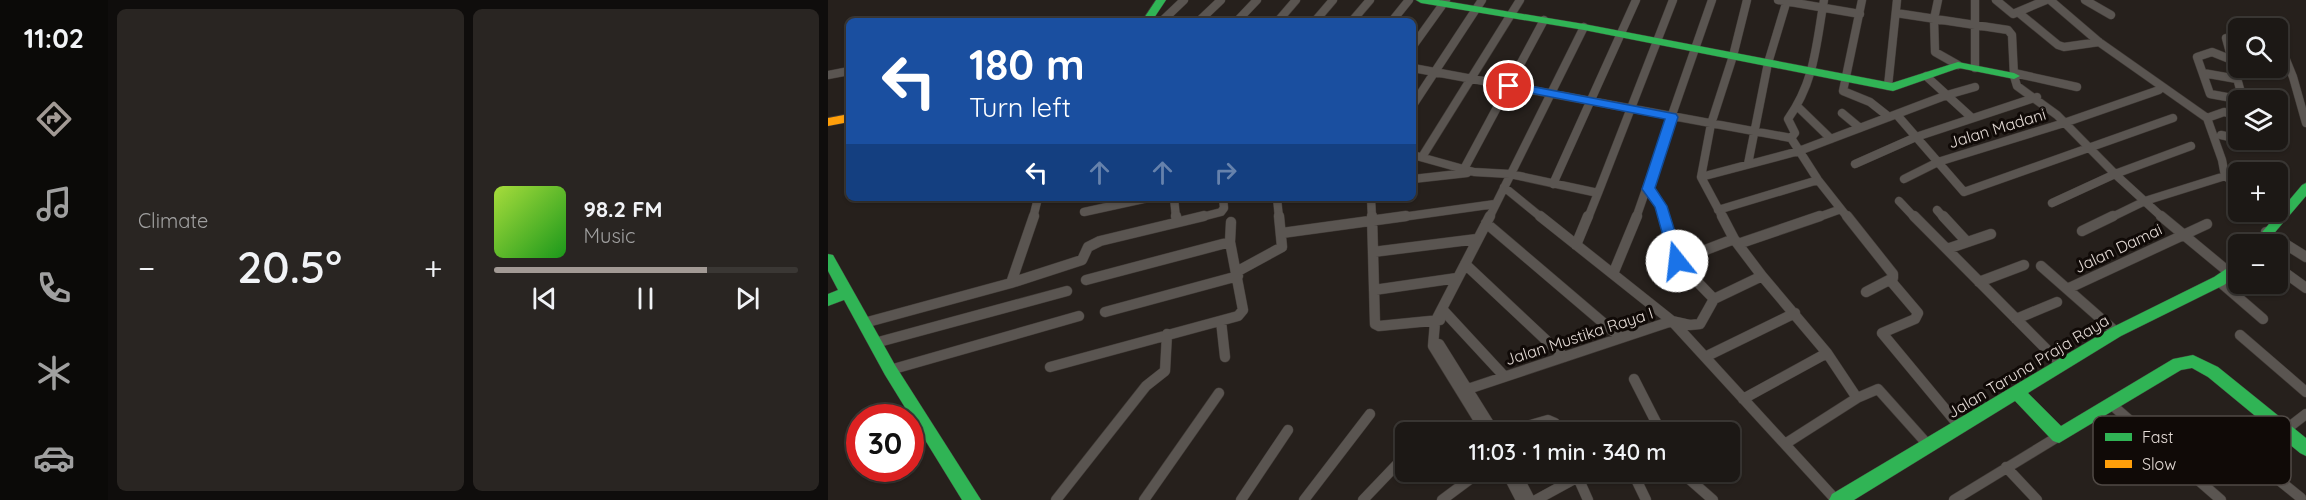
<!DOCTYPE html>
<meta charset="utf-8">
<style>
body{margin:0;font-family:Quicksand,sans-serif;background:#292522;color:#f1f3f6;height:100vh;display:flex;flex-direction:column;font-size:22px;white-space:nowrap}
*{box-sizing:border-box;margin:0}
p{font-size:20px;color:#a0a0a0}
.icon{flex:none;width:33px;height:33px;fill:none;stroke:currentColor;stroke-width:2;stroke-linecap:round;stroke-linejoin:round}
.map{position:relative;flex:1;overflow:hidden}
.sheet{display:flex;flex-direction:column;gap:9px;padding:9px;background:#0f0d0c;width:720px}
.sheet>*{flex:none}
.hud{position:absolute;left:18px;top:18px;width:570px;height:183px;border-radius:9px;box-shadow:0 2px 4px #0004,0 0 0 2px #3a3734;background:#1a4fa0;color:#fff;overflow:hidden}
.tools{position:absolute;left:1400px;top:18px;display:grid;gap:12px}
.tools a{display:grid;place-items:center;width:60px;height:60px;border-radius:9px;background:#1c1815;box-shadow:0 2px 4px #0004,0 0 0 2px #3a3734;font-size:30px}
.speed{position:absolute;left:18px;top:404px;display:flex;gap:12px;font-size:30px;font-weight:700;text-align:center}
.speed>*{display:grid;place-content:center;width:78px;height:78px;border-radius:50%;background:#1c1815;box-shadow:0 2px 4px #0004,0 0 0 2px #3a3734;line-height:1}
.speed .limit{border:9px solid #d22;background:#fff;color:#111}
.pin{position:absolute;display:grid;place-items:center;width:51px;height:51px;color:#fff;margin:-26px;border:3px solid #fff;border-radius:50%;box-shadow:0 2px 6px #0007}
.me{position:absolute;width:66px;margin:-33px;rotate:344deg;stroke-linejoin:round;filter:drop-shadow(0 0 4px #0008)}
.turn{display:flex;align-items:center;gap:21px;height:126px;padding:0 24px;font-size:27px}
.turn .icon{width:78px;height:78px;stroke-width:2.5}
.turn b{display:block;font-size:42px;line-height:51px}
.lanes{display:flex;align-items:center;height:57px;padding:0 24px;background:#0003;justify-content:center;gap:30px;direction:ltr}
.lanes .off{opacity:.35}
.big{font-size:45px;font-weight:600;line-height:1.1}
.sheet .tile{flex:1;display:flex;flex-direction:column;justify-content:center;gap:9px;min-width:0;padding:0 21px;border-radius:9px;background:#292522}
.song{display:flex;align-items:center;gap:18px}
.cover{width:72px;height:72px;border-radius:9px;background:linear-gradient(135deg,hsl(80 70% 55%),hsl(120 70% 35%))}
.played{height:6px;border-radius:3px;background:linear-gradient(90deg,#a29a95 70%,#3a3734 70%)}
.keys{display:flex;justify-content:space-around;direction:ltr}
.heat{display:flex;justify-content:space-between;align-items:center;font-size:33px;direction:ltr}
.sheet .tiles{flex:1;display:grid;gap:9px;grid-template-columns:repeat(2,1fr)}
.trip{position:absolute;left:567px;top:422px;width:345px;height:60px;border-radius:9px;background:#1c1815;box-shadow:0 2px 4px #0004,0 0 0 2px #3a3734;font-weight:600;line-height:60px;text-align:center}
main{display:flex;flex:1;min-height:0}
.menu{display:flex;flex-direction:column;width:108px;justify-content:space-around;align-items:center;background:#0b0a08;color:#a0a0a0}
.menu .icon{width:42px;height:42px}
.menu .selected{color:#a29a95}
.menu b{font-size:27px;color:#f1f3f6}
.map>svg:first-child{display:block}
</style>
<main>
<nav class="menu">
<b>11:02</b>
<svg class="icon selected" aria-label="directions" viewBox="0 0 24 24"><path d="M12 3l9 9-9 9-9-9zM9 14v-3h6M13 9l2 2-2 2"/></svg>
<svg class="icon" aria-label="music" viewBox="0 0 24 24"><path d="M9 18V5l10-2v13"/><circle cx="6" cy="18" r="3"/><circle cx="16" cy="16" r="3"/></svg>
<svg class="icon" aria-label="phone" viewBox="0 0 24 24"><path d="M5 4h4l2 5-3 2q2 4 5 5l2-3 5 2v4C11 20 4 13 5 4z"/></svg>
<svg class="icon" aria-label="climate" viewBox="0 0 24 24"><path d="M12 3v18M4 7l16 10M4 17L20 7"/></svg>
<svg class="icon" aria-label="car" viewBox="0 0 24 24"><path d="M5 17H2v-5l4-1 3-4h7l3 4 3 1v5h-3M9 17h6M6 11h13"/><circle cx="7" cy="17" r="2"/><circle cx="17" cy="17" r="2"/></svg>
</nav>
<section class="sheet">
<div class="tiles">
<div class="tile"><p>Climate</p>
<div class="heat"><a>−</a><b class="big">20.5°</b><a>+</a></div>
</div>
<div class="tile">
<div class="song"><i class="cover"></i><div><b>98.2 FM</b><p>Music</p></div></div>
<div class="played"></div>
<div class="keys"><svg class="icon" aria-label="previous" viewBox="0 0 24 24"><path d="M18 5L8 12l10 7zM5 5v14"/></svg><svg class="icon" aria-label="pause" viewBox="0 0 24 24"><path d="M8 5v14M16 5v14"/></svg><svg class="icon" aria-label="next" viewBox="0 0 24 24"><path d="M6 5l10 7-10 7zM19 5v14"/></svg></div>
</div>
</div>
</section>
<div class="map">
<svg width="1478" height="500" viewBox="0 0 1478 500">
<rect width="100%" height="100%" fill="#26201c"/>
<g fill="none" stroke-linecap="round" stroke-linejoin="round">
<g stroke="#423c38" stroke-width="9">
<path id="street-far1" d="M950 0 1032 14
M1034 0 1015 91 1042 102 1061 117
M1110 0 1106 19 1107 52 1130 65
M1147 0V68
M1168 0 1185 14 1218 0
M1222 0 1271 42 1379 118 1394 160 1397 176 1410 185
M1257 0 1283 15
M1068 13 1180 30 1184 35 1186 76 1189 86 1229 115 1288 175 1335 218
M1191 13 1230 45 1236 47 1271 42
M334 21 356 0
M371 21 393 0
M409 21 429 0
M450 21 468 0
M487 21 505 0
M524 21 542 0
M564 21 581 0
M1398 38 1415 100 1382 94 1369 57 1384 52 1404 60
M585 46 618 0
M1454 50 1465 77 1478 123
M585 68 963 138 990 180 1020 218
M1186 73 1249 87
M1375 73 1409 79
M0 75 21 71
M1098 76 1144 118
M1060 86 1069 0
M585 105 654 0
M970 107 1003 139
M1014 113 1032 128
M1069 115 1136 192 1345 118
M1379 118 1396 112 1410 115
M1393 135 1410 139
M963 138 967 133 960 119C987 81 988 45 996 0
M1413 140 1426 142 1425 140
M585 155 646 172 682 174 770 193 760 218
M594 157 692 0
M920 164 940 63 959 0
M1027 164 1088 137 1209 97
M636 169 716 20
M873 177 971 151 1119 95 1147 87
M585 179 639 173
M1076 179 1110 162 1236 123 1331 90 1332 86
M725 184 808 0
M676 187 714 218
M820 189 833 206 836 218
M770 193 845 0
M346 198 348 218
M449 198 451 218
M543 198 544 218
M1071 201 1087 218
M1449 201 1462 206
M1224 203 1287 174 1363 146
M890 210 990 180
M1109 210 1116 218
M256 212 320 198
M205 218 210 198
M370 218 393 212 396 208 395 198
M567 218 667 204
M661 218 756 27
M808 218 884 0
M895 218 873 177 883 124 905 56 919 0
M988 218 1013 209
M1282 218 1317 201 1397 176"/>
</g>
<g stroke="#423c38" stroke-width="11">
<path id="street" d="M348 216 349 222
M544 216 547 324 551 326 612 320
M836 216 849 261 886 299
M1019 216 1065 274V278L1038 292
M1086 216 1234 365
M1115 216 1139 242
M1333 216 1403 274
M658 223 793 338
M1254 231 1285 216
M1438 232 1478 257
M454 233 578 216
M402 242 403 222
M910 244 992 216
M748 245 760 216
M1119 249 1163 234
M545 252 649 239
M849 261 906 239
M637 264 736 357
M1213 266 1288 332
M1449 267 1478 288
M410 271 454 247 451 216
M785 274 809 216
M934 276 999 353 1029 398 1050 389 1101 446
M1062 280 1090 313 1087 319 1054 333 1132 427
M1391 281 1435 319
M1151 282 1196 265
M183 283 254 260 260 247 272 241 376 216
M1239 289 1379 224
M546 290 629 278
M614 309 676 376
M277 312 410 276
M1188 319 1229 302
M393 321 397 357
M844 321 862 325 872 324 886 299 934 276 906 239 894 216
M844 321 1008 500
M36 323 183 283 206 216
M1412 335 1478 392
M47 343 239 291
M611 344 666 432
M877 357 967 313
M222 367 410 316 415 310 402 242 258 280
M62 370 251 316
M806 379 833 432
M634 391 844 321 712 216
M915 399 999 353
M1284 405 1393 500
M1456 431 1478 414
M658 432 605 346 607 322 662 216
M678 432 720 420 727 423 731 432
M957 444 1029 398
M1178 467 1209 500
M678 471 693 500
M687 471 702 500
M747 471 760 500
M804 471 818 500
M852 471 885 500
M1371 480 1407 453 1416 452 1473 498
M228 500 318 386 337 371 339 334
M316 500 391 393
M413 500 460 430
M476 500 542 414
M535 500 578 455
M614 500 653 471
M708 500 750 477
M1126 500 1231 436"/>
</g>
<g stroke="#423c38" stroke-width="1">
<path id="fast" d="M328 0H338L324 21H314Z
M588 0H611L756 24 1064 83 1130 62 1186 73 1192 76 1186 79 1131 68 1065 91 756 30 593 3Z
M1478 183V196L1437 244H1424L1474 185Z
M0 254 5 255 67 365 153 500H134L57 375 16 300 0 306V294L10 290 0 271Z
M1410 261V274L1396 285 1293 336 1200 393 1233 426 1345 359 1365 355 1390 367 1478 438V456L1472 453 1380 377 1364 368 1353 370 1231 443 1225 441 1187 401 1026 500H1001L1004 494 1283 328 1386 277Z"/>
</g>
<g stroke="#423c38" stroke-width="1">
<path id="slow" d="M21 114V122L0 126V118Z"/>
</g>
<use href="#street-far1" stroke="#5a5551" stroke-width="8"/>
<use href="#street" stroke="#5a5551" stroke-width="10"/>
<use href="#fast" fill="#30b455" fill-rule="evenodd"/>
<use href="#slow" fill="#ff9f0a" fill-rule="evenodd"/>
</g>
<path fill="#1a73e8" stroke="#114b97" stroke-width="1.5" d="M681 82 848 114 850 117 827 188 839 206 856 261 854 264H844L842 261 827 207 814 189 837 119 677 88V83Z"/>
<g text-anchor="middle" stroke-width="6" stroke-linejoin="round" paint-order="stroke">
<g font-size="16" fill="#e4dbd6" stroke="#100a07">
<text transform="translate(1169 128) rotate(-17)" y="6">Jalan Madani</text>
<text transform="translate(1290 248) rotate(-25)" y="6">Jalan Damai</text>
<text transform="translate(751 336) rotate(-18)" y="6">Jalan Mustika Raya I</text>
<text transform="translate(1200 366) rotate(-31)" y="6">Jalan Taruna Praja Raya</text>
</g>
</g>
<rect x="1265" y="416" width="198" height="69" rx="9" fill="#100a07" stroke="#504945" stroke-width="1.5"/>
<rect x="1277" y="433" width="27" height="8" fill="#30b455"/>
<rect x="1277" y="460" width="27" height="8" fill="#ff9f0a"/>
<g font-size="16" fill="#e4dbd6">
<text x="1314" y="443">Fast</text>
<text x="1314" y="470">Slow</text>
</g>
</svg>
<div class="tools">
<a><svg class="icon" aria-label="search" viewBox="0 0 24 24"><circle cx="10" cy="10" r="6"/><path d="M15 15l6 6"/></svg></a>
<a><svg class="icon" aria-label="layers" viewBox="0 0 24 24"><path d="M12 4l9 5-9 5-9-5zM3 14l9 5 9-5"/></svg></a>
<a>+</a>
<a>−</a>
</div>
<div class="speed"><div class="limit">30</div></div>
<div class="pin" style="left:681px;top:86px;background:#d93025"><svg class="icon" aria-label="arrive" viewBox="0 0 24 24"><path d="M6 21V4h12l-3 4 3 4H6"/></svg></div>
<svg class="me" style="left:849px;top:261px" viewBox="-20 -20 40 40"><circle r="19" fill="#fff"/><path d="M0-13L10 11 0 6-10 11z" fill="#1a73e8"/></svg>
<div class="trip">11:03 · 1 min · 340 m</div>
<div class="hud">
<div class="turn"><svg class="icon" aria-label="left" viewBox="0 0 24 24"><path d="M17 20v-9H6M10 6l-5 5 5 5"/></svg><div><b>180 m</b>Turn left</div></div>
<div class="lanes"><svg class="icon" aria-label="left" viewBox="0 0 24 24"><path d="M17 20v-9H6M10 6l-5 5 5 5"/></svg><svg class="icon off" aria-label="ahead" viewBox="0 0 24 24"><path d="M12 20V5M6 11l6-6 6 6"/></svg><svg class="icon off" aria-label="ahead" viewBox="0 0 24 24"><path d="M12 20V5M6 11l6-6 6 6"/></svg><svg class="icon off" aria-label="right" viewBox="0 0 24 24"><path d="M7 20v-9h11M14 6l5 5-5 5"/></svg></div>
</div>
</div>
</main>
